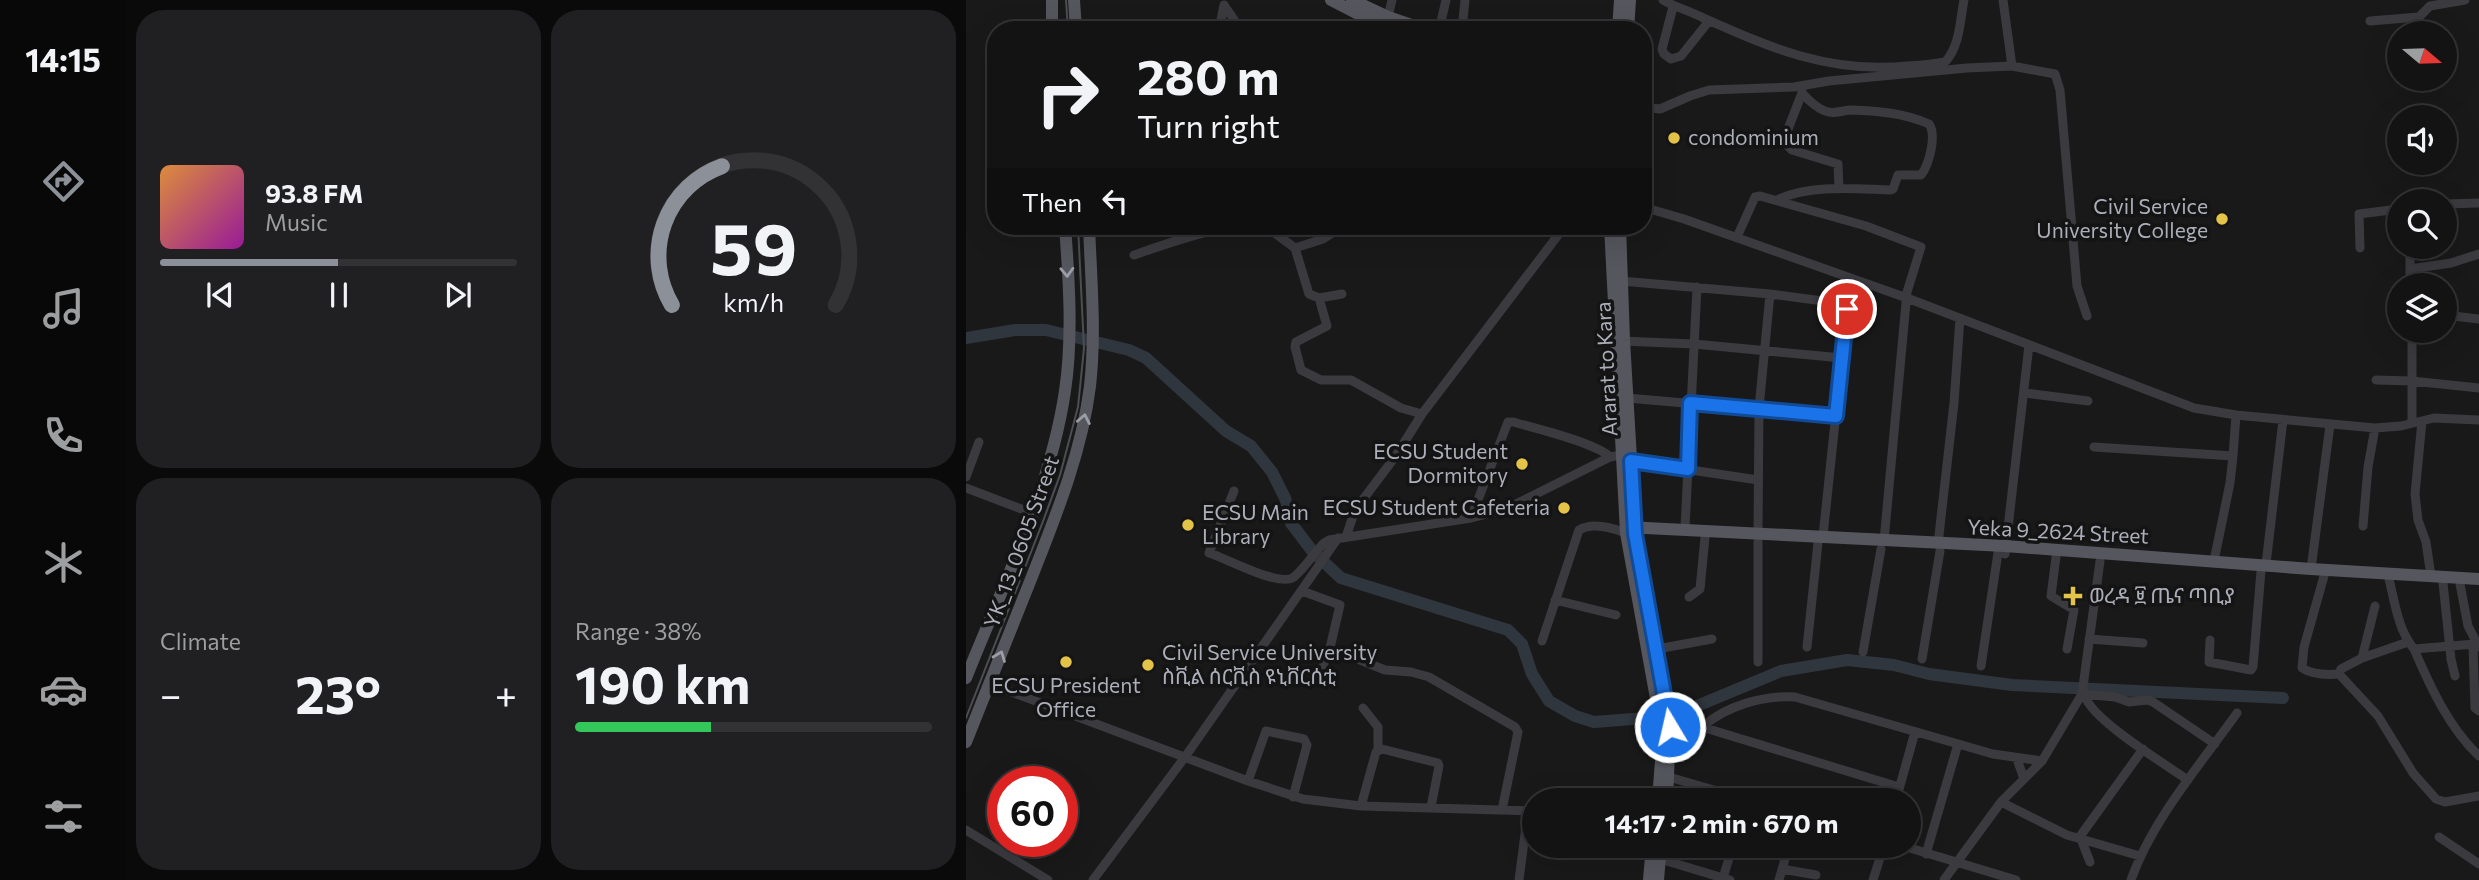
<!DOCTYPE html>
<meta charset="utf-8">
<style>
body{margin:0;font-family:Commissioner,"Noto Sans Ethiopic",sans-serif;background:#202022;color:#f1f3f6;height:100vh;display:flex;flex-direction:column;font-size:26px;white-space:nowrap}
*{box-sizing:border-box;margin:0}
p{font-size:23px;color:#9d9ea0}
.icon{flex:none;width:38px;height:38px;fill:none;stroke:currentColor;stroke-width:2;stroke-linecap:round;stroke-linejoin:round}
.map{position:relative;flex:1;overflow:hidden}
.panel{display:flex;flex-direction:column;gap:10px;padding:10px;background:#0a0a0b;width:840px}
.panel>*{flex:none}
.top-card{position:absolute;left:21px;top:21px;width:665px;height:214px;border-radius:28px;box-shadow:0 7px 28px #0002,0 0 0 2px #323234;background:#131314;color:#f1f3f6;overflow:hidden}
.needle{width:46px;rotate:109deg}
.controls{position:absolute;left:1421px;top:21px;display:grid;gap:14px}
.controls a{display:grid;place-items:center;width:70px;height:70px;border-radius:50%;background:#131314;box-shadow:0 7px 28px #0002,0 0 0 2px #323234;font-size:35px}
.speed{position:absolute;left:21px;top:766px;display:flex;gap:14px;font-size:35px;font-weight:700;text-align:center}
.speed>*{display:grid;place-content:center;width:91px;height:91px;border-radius:50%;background:#131314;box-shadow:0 7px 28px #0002,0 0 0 2px #323234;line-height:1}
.speed .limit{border:10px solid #d22;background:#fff;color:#111}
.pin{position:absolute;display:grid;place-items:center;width:60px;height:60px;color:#fff;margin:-30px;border:4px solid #fff;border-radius:50%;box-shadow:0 2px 7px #0007}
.me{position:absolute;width:77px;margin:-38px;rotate:351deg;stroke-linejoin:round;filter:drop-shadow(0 0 5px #0008)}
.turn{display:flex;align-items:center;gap:24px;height:147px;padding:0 35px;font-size:32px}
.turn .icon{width:91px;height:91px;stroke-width:2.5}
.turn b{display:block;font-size:49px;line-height:60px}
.then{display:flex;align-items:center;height:66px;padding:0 35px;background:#0003;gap:14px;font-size:26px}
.big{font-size:52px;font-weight:700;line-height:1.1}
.panel .card{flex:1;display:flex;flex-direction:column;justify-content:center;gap:10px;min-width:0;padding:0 24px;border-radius:28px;background:#202022}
.panel .dial{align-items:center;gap:0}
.dial svg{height:182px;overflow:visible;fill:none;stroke:#323234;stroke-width:7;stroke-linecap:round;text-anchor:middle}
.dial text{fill:#f1f3f6;stroke:none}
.song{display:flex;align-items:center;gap:21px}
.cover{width:84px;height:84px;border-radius:10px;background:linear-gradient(135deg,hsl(30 70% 55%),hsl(300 70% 35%))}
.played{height:7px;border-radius:4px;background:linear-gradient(90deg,#8c9099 50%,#323234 50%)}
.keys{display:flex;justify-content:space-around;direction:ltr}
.heat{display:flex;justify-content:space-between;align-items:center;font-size:38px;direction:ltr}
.charge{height:10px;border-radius:5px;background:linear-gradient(90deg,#34c759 38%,#323234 0)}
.panel .tiles{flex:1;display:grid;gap:10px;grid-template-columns:repeat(2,1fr)}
.trip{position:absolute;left:556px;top:788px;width:399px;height:70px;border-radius:35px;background:#131314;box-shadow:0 7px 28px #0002,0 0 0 2px #323234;font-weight:700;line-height:70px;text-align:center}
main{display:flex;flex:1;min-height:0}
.tab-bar{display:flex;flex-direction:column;width:126px;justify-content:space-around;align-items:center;background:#080808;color:#9d9ea0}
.tab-bar .icon{width:49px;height:49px}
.tab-bar .on{color:#8c9099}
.tab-bar b{font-size:32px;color:#f1f3f6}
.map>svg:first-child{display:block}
</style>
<main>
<nav class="tab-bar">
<b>14:15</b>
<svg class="icon on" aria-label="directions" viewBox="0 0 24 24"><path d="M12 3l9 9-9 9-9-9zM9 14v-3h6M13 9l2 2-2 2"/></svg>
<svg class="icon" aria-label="music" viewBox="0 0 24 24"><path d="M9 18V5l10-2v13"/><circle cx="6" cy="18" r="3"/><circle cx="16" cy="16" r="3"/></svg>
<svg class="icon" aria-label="phone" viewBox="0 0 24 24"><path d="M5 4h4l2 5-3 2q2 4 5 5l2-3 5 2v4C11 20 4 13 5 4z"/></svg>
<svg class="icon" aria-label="climate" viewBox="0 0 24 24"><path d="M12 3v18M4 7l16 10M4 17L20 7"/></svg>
<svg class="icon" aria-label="car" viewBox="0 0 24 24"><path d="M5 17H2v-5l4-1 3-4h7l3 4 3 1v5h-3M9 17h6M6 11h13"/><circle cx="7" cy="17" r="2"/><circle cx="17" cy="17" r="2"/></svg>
<svg class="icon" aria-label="filters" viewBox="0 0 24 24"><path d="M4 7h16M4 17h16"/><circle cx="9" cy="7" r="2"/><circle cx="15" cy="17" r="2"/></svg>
</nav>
<section class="panel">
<div class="tiles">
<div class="card">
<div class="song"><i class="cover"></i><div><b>93.8 FM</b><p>Music</p></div></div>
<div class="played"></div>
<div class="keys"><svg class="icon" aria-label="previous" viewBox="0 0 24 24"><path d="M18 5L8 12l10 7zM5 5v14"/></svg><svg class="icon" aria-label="pause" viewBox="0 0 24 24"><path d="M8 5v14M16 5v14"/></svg><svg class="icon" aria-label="next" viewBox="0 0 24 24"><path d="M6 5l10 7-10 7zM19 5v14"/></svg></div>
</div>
<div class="card dial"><svg viewBox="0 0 100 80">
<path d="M14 69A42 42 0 1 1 86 69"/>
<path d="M14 69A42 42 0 0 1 36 8" stroke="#8c9099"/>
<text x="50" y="56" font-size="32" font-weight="700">59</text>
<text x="50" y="72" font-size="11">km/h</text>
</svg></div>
<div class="card"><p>Climate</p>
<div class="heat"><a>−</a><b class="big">23°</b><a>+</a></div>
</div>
<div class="card"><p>Range · 38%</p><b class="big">190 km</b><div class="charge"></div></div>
</div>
</section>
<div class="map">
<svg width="1513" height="880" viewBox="0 0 1513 880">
<rect width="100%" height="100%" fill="#19191a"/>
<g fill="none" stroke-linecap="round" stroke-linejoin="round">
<path stroke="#30363e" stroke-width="12" d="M0 338 49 330H80L163 350 180 358 260 431 285 446 306 472 319 498 325 523 347 552 375 578 542 630 556 644 566 674 583 701 609 716 628 722 680 718 726 708 815 671 881 660 928 665 963 674 1046 685 1317 698"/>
<path stroke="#3a3a3f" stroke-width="9" d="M697 0C708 7 719 9 731 15 803 47 861 74 942 66 955 65 968 65 980 61 994 45 994 20 998 0
M1037 0 1046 66
M258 5 271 24 292 30
M707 7 696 49 698 54 705 59 715 56 743 21
M422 17 426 0
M1404 21 1453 17 1464 6 1499 0
M253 30 258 5
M473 30 480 0
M496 30 499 0
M836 88V93L822 129V146L826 150 872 164 873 189
M677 107 694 109 724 96 743 90 828 87 863 81 1001 68 1046 66 1089 74 1094 90 1111 286 1121 316
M813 199C846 184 889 189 925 190L927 189 932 175H955C963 165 971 135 963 124 938 113 913 111 885 110 878 110 870 114 863 112 854 111 842 100 836 93
M1479 204 1513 203
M677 207 718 219 941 298 1228 408 1270 415 1409 428 1435 426 1468 418 1513 420
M299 226 329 248 357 239 368 232 389 229 445 226
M771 237 789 197 794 196 900 226 955 247 941 292 918 541
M1444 247V285
M329 248 343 294 353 298 376 294
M1394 248 1393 214 1433 209
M168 255C194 246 219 237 245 231 257 229 267 230 279 226
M1444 269 1485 263 1513 254
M655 281 804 294 879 304 881 309 857 536
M353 298 361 326 330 342 329 347 335 370 355 380H385L435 408 456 414
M1479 315 1513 319
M1446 331V381L1513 388
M655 341 728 344 876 358
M1410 380 1446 381V423
M1059 393 1122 401
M661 398 870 416
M1456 421 1449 494 1452 520 1460 542 1465 576
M1128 447 1267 456 1270 415
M665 461 792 480
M0 477 13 442
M0 488 66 513
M268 491 243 553C260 558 314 588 328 577 339 568 348 553 358 543L363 540 505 518 538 510 644 457 655 455
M505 518 542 422H547C568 428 631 443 644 457
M1397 526 1402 467 1409 428
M719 528 731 287
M792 533 793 408 804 294
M380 537 389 510 429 457 456 414 599 226
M792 541V662
M972 544 988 403 994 318
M1039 554 1063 345
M1090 557 1085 596 1108 610 1101 649
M1248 561 1264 483 1267 456
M1300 564 1317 420
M1345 569 1364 425
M1358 576 1338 647 1336 668C1347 675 1361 675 1373 674L1375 669 1396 658 1442 642
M1423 579C1429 603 1432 630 1448 649 1464 686 1483 728 1513 756
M1477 583 1485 659 1489 676
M1494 584 1502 626 1513 647
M336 591 374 605 364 648 419 670 445 672 463 677 549 727 552 732 536 810
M723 597 734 589 739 537
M589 600 650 615
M1123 639 1177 643
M1244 640 1243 662 1285 670 1287 667 1295 571
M576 641 613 530C626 522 647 528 660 533
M1507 646 1509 708 1513 711
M841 647 852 543
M691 649 746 639
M1448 649 1509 644
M897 652 915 549
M1396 658 1409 606
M956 659 974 551
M1015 666 1033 546
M354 673 364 648
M1373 674 1412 716 1447 773 1470 799 1479 802 1513 796
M24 684 282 781 337 799 395 806 569 811
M1116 694 1149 697 1163 702 1182 700 1187 702 1249 744
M1119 696C1126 720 1199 764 1222 780
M397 708 412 727V749
M736 727C760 706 797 695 829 697L1027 754 1076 761
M705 740 736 727 933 787
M1051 759 1058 779
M703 777 782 800
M282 781 300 731 338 739 341 745 327 797
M930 800 949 732
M1035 802 1101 835 1174 856
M395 806 410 752 416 749 472 763 473 766 465 807
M0 830 82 880
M1473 837 1513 864
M934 845 1050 880
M960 854 992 744
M694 859 764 880
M1124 862 1115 839V835L1177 749
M816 869 850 875
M757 878 767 845
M127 880 219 757 372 538
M553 880 562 811
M813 880 823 845
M907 880 918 845
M978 880 1035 802 1076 761 1116 694 1134 561
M1165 880C1186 820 1234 765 1271 713"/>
<path stroke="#56575e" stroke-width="12" d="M86 0V30
M108 0 110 30
M365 0 394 15 433 30
M386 0 422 17 460 30
M652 30 654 0
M662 30 664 0
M644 226 660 533 695 726 696 748 692 800
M654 226 658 340 669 527 680 600 695 668 704 727 701 800
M660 527 1039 546 1345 569 1513 579
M0 678C37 585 84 491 99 391 107 338 103 279 99 226
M0 742C22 686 45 630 67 574 91 513 116 451 124 386 130 333 125 279 123 226
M683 880 686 845
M692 880 695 845"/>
<path stroke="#4d4e54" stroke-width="2" d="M100 0 102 30
M0 718 76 524 94 475 112 407 118 348 112 226"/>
</g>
<defs><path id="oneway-chevron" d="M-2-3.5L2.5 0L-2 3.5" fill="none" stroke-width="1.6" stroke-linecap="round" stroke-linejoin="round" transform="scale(1.75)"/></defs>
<g stroke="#9b9da7">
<use href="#oneway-chevron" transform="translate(101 272) rotate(88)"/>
<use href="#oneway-chevron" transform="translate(118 419) rotate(-79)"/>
<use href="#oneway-chevron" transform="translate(34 656) rotate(-69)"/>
</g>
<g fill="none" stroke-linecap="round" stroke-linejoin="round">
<g stroke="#114b97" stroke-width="18">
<path id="route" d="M704 727 669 534 665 461 722 469 724 403 870 416 881 309"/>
</g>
<use href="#route" stroke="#1a73e8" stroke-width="12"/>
</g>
<g fill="#e3c348" stroke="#141415" stroke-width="2.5">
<circle cx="708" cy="138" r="7"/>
<circle cx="1256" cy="219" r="7"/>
<circle cx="556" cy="464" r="7"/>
<circle cx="598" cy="508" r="7"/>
<circle cx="222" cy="525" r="7"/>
<path d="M1103.5 585.5h7v7h7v7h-7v7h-7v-7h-7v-7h7z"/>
<circle cx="100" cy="662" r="7"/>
<circle cx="182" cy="665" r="7"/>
</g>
<g text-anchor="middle" stroke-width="7" stroke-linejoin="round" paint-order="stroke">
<g font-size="21" fill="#acaeb9" stroke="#141415" text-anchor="start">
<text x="722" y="145">condominium</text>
<text x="1242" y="214" text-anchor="end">Civil Service<tspan x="1242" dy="24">University College</tspan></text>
<text x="542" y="459" text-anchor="end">ECSU Student<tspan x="542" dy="24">Dormitory</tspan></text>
<text x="584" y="515" text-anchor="end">ECSU Student Cafeteria</text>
<text x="236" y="520">ECSU Main<tspan x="236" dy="24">Library</tspan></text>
<text x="1123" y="603">ወረዳ ፱ ጤና ጣቢያ</text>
<text x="196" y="660">Civil Service University<tspan x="196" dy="24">ስቪል ሰርቪስ ዩኒቨርሲቲ</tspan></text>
<text x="100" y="693" text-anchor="middle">ECSU President<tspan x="100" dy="24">Office</tspan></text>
</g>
<g font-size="21" fill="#acaeb9" stroke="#141415">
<text transform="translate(641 369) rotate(-93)" y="7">Ararat to Kara</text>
<text transform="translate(1092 532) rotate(3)" y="7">Yeka 9_2624 Street</text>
<text transform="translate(56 542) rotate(-70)" y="7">YK_13_0605 Street</text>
</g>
</g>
</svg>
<div class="controls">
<a><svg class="needle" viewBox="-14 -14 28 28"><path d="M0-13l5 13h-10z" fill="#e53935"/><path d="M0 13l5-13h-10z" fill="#9d9ea0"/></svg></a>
<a><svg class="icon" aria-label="sound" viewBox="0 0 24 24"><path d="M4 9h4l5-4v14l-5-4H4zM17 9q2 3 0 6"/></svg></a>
<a><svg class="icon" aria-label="search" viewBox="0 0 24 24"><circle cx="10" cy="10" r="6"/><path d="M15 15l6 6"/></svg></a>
<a><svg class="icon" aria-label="layers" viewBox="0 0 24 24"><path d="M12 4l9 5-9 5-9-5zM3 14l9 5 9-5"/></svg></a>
</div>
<div class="speed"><div class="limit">60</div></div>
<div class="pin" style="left:881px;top:309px;background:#d93025"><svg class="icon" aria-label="arrive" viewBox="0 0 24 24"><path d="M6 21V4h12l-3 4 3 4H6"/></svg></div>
<svg class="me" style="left:704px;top:727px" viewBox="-20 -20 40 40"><circle r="17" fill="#1a73e8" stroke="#fff" stroke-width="3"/><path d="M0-11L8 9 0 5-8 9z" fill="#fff"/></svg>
<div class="trip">14:17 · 2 min · 670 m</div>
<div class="top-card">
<div class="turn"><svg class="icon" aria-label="right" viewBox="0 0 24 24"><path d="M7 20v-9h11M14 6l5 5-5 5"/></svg><div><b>280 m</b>Turn right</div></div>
<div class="then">Then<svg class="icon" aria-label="left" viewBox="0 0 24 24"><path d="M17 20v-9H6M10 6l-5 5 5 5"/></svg></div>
</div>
</div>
</main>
